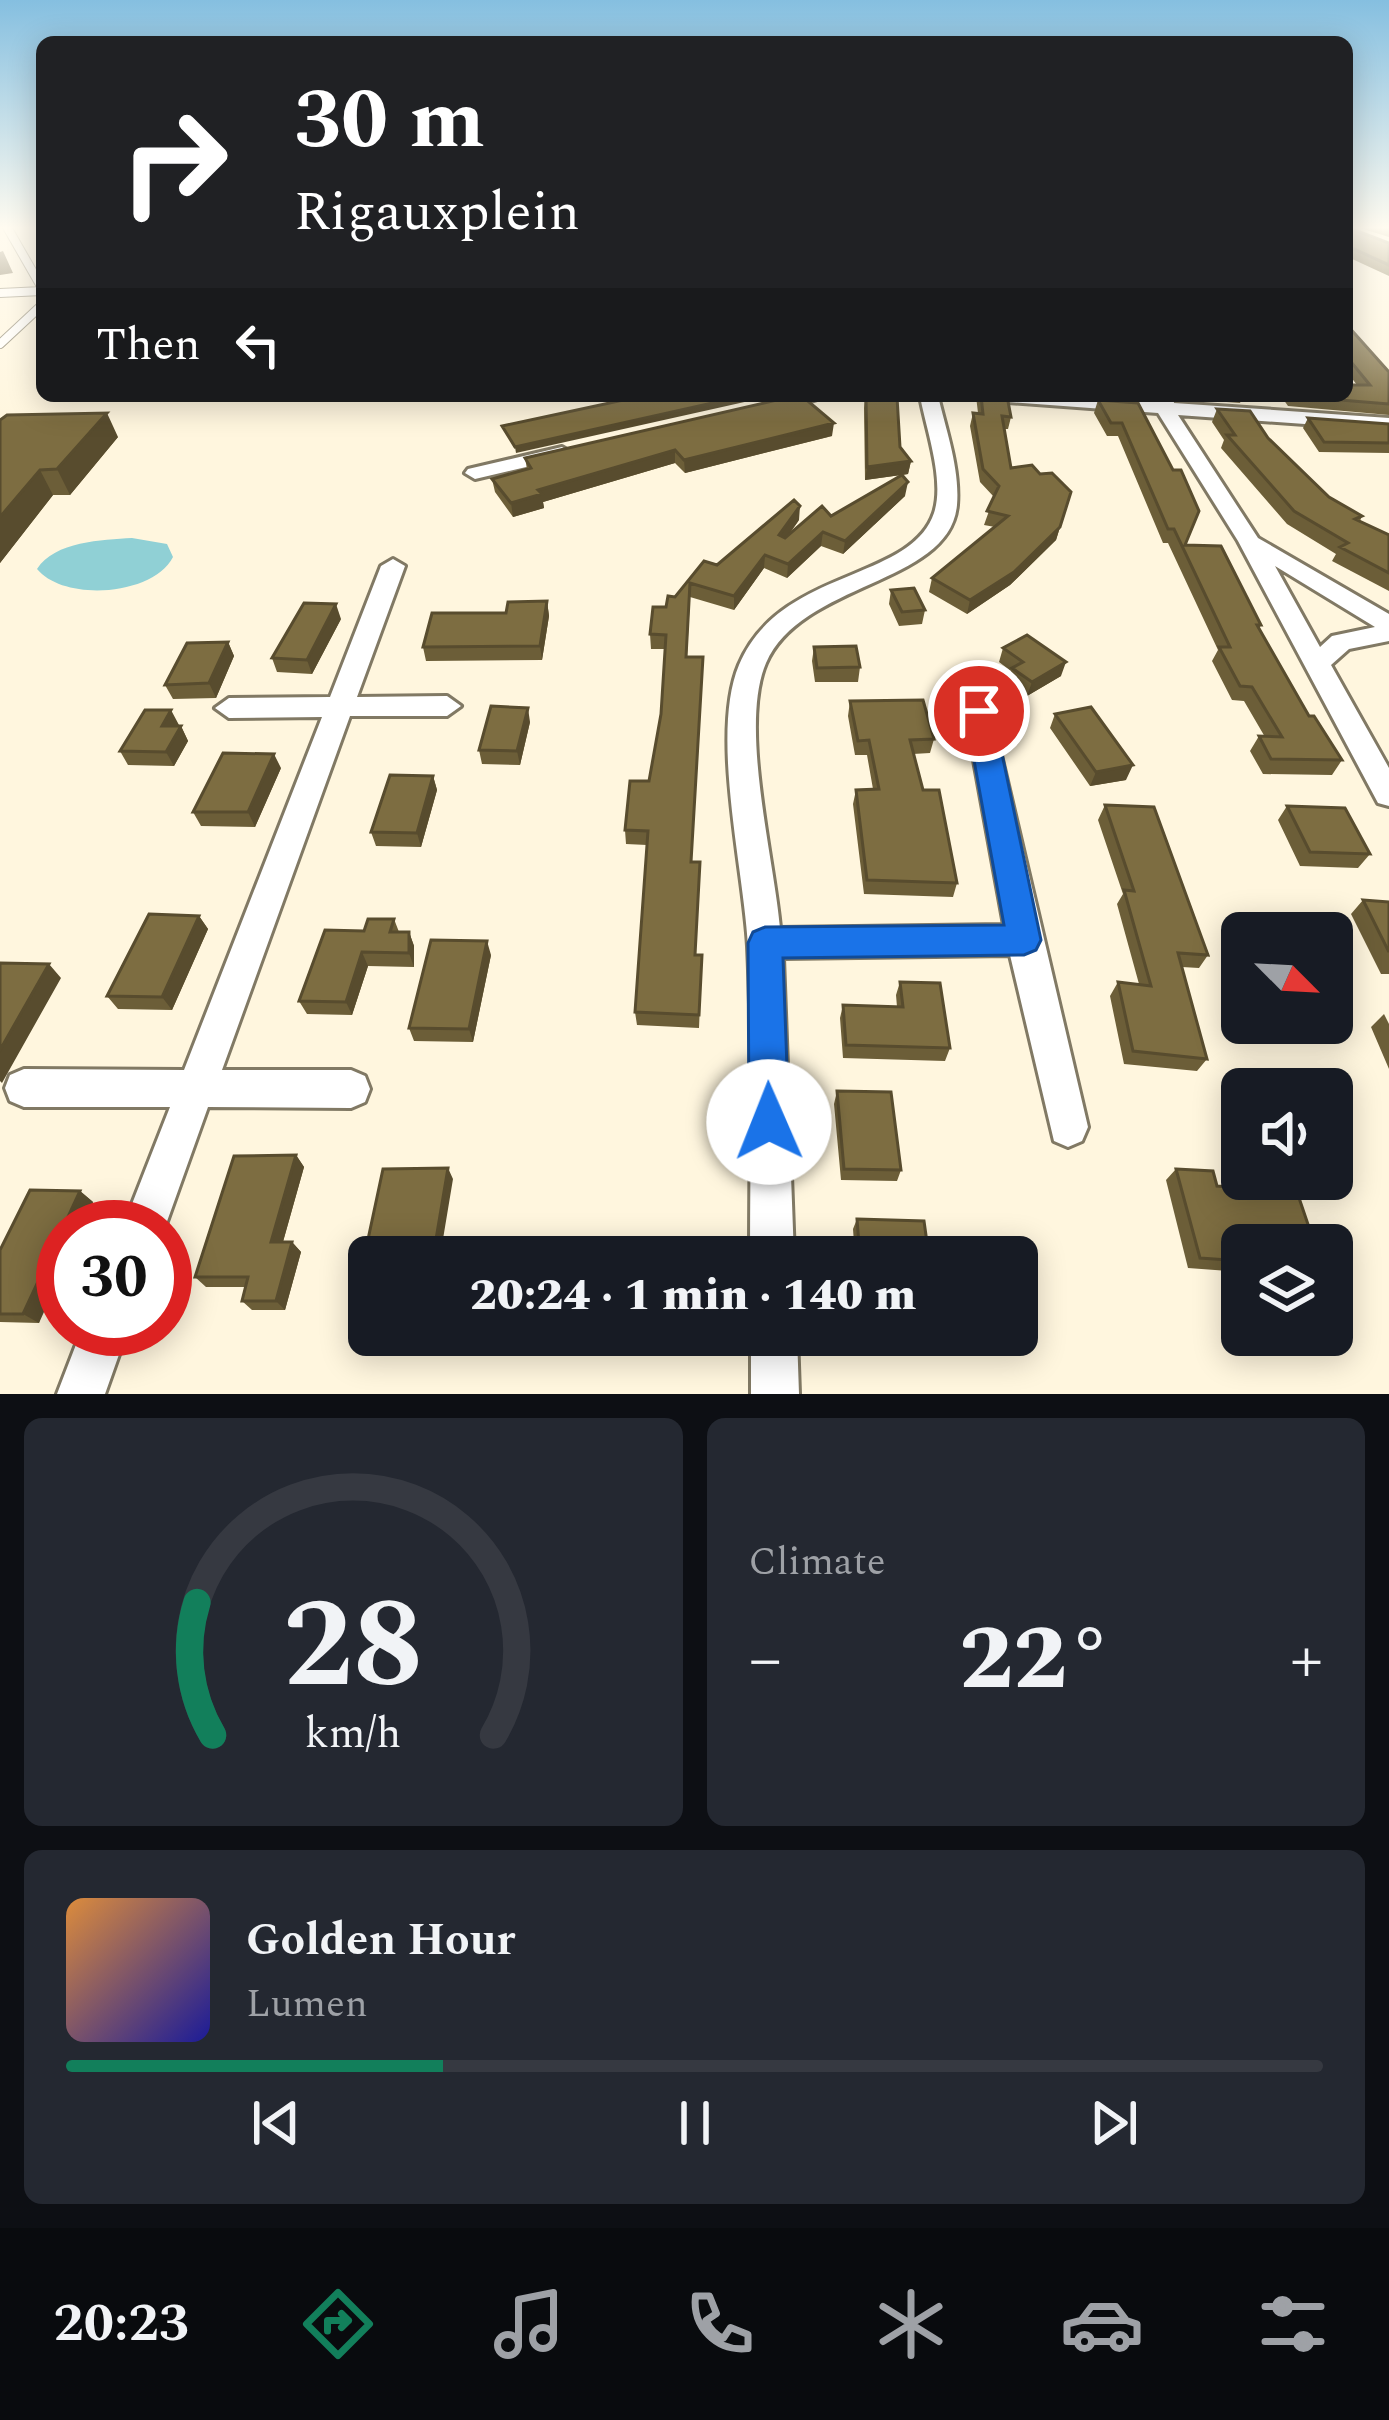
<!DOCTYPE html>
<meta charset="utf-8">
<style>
body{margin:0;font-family:Spectral,serif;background:#242831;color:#f1f3f6;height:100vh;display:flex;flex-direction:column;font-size:45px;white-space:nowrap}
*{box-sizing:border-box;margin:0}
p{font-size:39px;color:#9ea1a6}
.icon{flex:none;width:66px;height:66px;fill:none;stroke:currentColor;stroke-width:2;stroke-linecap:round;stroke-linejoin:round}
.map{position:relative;height:1394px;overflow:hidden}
.sheet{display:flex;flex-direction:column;gap:24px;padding:24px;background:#0d0f14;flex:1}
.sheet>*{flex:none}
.banner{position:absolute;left:36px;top:36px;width:1317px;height:366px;border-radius:18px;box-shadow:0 6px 30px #0003;background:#202124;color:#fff;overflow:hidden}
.needle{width:78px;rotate:114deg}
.fabs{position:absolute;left:1221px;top:912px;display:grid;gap:24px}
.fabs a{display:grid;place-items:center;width:132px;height:132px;border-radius:18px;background:#171b24;box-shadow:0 6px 30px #0003;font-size:60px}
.speed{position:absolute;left:36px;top:1200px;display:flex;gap:24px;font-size:60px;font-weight:700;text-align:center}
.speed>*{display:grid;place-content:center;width:156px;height:156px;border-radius:50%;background:#171b24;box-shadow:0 6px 30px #0003;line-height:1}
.speed .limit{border:18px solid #d22;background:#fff;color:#111}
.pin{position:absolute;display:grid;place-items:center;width:102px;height:102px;color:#fff;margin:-51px;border:6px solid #fff;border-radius:50%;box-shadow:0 3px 12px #0007}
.me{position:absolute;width:132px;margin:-66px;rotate:359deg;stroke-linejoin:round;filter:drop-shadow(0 0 9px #0008)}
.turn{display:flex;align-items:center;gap:42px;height:252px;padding:0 60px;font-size:54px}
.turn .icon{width:156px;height:156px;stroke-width:2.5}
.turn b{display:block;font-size:84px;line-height:102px}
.then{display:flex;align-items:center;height:114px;padding:0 60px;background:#0003;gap:24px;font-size:45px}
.big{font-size:90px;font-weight:800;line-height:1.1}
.sheet .widget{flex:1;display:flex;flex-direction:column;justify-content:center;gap:18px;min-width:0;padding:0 42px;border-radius:18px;background:#242831}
.sheet .dial{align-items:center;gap:0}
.dial svg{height:312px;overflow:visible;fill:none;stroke:#363941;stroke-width:7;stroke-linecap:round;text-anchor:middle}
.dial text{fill:#f1f3f6;stroke:none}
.song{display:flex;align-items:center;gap:36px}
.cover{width:144px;height:144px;border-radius:18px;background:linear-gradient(135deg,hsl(30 70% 55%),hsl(240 70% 35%))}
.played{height:12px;border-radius:6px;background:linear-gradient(90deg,#127f5b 30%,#363941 30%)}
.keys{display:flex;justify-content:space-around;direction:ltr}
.heat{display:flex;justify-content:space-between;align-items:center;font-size:66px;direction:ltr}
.sheet .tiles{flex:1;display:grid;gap:24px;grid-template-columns:1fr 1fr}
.widget:last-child{grid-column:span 2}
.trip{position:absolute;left:348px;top:1236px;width:690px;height:120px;border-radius:18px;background:#171b24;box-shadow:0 6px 30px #0003;font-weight:800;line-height:120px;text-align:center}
.menu{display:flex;height:192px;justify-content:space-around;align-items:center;background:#090b0e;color:#9ea1a6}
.menu .icon{width:84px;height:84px}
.menu .selected{color:#127f5b}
.menu b{font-size:54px;color:#f1f3f6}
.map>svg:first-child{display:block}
</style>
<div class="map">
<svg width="1389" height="1394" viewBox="0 0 1389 1394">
<rect width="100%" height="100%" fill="#fff6de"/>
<path fill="#90d0d5" d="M132 538 167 544 173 557C153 596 64 602 37 569 55 541 102 540 132 538Z"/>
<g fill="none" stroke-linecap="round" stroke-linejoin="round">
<g stroke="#817964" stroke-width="10">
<path id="lane" d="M7 227 42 288
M0 293 42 291
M0 344 42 305"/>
</g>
<g stroke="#817964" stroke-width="6">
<path id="street" d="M793 396H827L769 413 760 407Z
M920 396H938C946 430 960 469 957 505 950 585 802 581 766 663 739 726 774 858 780 928L1004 925 965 711 969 704H989L1088 1127 1082 1141 1068 1147 1054 1141 1010 955 783 958 794 1257H750C750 1154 753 1050 748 946 744 870 710 734 739 665 779 568 911 582 934 513 945 480 926 429 920 396Z
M985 396 1155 402V396H1173L1174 403 1389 418V430L1178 415 1258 538 1389 614V641L1349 649 1331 665 1389 768V806L1378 803 1238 541 1158 413 994 401ZM1275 566 1375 627 1332 636 1320 647Z
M562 447 572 453 569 457 475 479 465 473 468 469Z
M393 559 405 566 357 697 447 696 461 706 447 716H350L222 1070H351L365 1076 370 1089 365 1102 351 1108 208 1107 165 1227H123L170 1107H24L10 1101 5 1088 10 1075 24 1069 184 1070 322 717 229 718 215 708 229 698 330 697 381 566Z
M82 1329H128L105 1394H57Z
M751 1335H797L799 1394H751Z"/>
</g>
<use href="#lane" stroke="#fff" stroke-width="8"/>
<use href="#street" fill="#fff" fill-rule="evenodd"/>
</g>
<path fill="#6c5e38" d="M1357 227H1389V237Z
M1349 229 1389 243V276L1350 258Z
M1347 325 1389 372V415L1288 406 1281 396H1347L1357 385 1347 372Z
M865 396 911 461 908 474 902 475 905 496 843 554 821 546 787 578 764 568 734 610 690 597 687 657 692 862 696 955H702L699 1028 637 1025 635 1012 647 845 626 844 625 830 649 781 661 714 665 649H651L650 634 666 607 704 561 717 565 799 520 788 536 831 516 901 475 865 480 864 408Z
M976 396H1007L1011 417 1008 429H1004L1011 468 1040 474 1071 492 1056 540 1010 585 967 614 929 592 932 578 995 527 984 525 994 497 980 482 970 426 973 413H978Z
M1198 396H1243L1240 403 1199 400Z
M1098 400 1138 403 1185 545 1261 625 1259 629 1309 716 1342 760 1332 775 1263 774 1250 751 1259 736 1265 737 1244 701 1232 700 1212 661 1218 650 1168 543H1163L1118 436H1107L1094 413Z
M1217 409 1268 438 1329 497 1362 516 1360 521 1389 535V591L1332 561 1336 554 1287 524 1221 448 1224 440 1212 422Z
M1308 418 1389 424V453L1319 452 1303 428Z
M0 420 118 437 70 495H53L0 563Z
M832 436 685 473 675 463 543 502 544 508 513 517 495 492 492 479 527 469 525 458Z
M891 590 925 610 922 624 899 626 889 604Z
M547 601 549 616 542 660 426 661 423 647 506 613Z
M341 619 312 674 277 672 272 658Z
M228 642 234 656 216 698 173 699 165 685Z
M814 647 860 667 858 682H815L812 661Z
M1003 648 1061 676 1027 696 1008 682 1011 671 999 662Z
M850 701 934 739 930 753 913 754 923 790 957 883 953 897 864 894 853 804 856 790 873 789 867 755H855L848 716Z
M1055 714 1126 780 1090 786 1050 728Z
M530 722 520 765 482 764 479 750Z
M179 725 178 726H181L188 741 174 766 128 765 120 751Z
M281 768 255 827 201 826 193 812Z
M433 776 437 790 421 847 376 846 371 832Z
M1105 805 1208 955 1199 968 1182 967 1207 1059 1197 1071 1124 1064 1110 996 1118 982 1139 984 1117 904 1123 894 1098 820Z
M1287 806 1370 854 1358 868 1300 866 1278 820Z
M1363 900 1389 902V974H1381L1351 914Z
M199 916 208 929 172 1010 118 1009 107 996Z
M394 919 399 932H409L414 946V967L368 966 352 1015 307 1014 299 1001 364 931Z
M491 955 473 1042 414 1041 409 1028Z
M900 982 950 1048 945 1061 843 1058 840 1018 843 1005 897 1007 896 995Z
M1384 1014 1389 1024V1069L1371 1027Z
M837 1091 901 1170 897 1181 841 1180 834 1104Z
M296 1155 304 1167 283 1242H292L301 1252 285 1310H252L242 1301 246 1287H206L195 1277Z
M1176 1169 1217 1186 1242 1245V1272L1188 1268 1166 1180Z
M80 1191 93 1202 82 1227H63L39 1323 0 1322V1250Z
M857 1219 929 1257H855L853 1229Z
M861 1335H938L933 1343 862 1341Z"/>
<path fill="#584c2e" d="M3 251 13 273 0 275V252Z
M744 396H749V401L516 453 515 447Z
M107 413 118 437 70 495 57 469Z
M834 423 832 436 685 473 684 460Z
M675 450V463L543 502 544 508 513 517 511 503 538 490Z
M911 461 908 474 865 480 867 467Z
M40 470 53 495 0 563V517Z
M908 482 905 496 843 554 845 541Z
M800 506 799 520 778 549 779 535Z
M1060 527 1056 540 1010 585 967 614 970 600Z
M823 532 821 546 787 578 788 564Z
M765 555 764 568 734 610V596Z
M547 601 549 616 542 660 540 646Z
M336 604 341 619 312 674 307 660Z
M228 642 234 656 216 698 209 683Z
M1066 662 1061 676 1027 696 1032 682Z
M528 708 530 722 520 765 517 751Z
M171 710 179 725 170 740 162 726Z
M181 726 188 741 174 766 166 752Z
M274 754 281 768 255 827 248 812Z
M1133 765 1126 780 1090 786 1096 772Z
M433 776 437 790 421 847 417 833Z
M199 916 208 929 172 1010 162 997Z
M409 932 414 946V967L409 953Z
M487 941 491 955 473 1042 469 1029Z
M362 952 368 966 352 1015 346 1002Z
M49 964 61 978 2 1083 0 1081V1050Z
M296 1155 304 1167 280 1252 271 1242Z
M448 1168 453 1179 440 1257H433Z
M80 1191 93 1202 82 1227H64Z
M63 1228V1270L39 1323 23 1314Z
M292 1242 301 1252 285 1310 276 1301Z"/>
<path fill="#7d6d41" stroke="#584c2e" stroke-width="3" d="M1347 227 1389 243V265L1354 249 1347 252Z
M1347 325 1389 372V404L1292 396H1347V385H1370L1347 357Z
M642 396H744L515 447 502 426Z
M794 396H802L834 423 684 460 675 450 538 490 542 494 511 503 492 479 531 468 525 458Z
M866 396 897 397 900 447 911 461 867 467Z
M981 396H1007L1011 417 1002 416 1011 468 1032 465 1040 474 1052 473 1071 492 1060 527 1014 572 970 600 932 578 1008 516 987 511 999 486 983 469 973 413 983 414Z
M1098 400 1138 403 1173 470H1181L1199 511 1185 545 1221 546 1261 625H1257L1309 716H1314L1342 760 1271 759 1259 736 1282 737 1252 687 1240 686 1219 647H1230L1174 529H1168L1122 423H1111Z
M1217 409 1250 411 1268 438 1329 497 1362 516 1355 519 1389 535V573L1340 547 1348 543 1294 511 1227 435H1235Z
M107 413 57 469 40 470 0 517V420L7 415Z
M1308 418 1389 424V443L1324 442Z
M902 475 908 482 845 541 823 532 788 564 765 555 734 596 690 583 686 657H703L691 862H700L695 955H702L699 1015 635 1012 648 831 625 830 630 781H649L661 714 666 635 650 634 653 607H666L668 596 675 597 704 561 717 565 794 500 800 506 779 535 785 538 822 506 831 516Z
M914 588 925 610 902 612 891 590Z
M547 601 540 646 423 647 432 613H506L508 602Z
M304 603 336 604 307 660 272 658Z
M1027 635 1066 662 1032 682 1012 668 1023 662 1003 648Z
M228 642 209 683 165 685 187 643Z
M856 646 860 667 817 668 814 647Z
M923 700 934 739 910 740 923 790H939L957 883 867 880 856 790 879 789 869 740 858 741 850 701Z
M491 706 528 708 517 751 479 750Z
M1091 707 1133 765 1096 772 1055 714Z
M145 710H171L162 726H181L166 752 120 751Z
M223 753 274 754 248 812H193Z
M390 775 433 776 417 833 371 832Z
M1105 805 1154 807 1208 955 1178 953 1207 1059 1133 1051 1118 982 1151 986 1124 890 1134 891Z
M1287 806 1345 808 1370 854 1310 852Z
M1363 900 1389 902V952Z
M149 914 199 916 162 997 107 996Z
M368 919H394L390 932H409V953L362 952 346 1002 299 1001 325 930 364 931Z
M431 940 487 941 469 1029 409 1028Z
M0 963 49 964 0 1050Z
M900 982 940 983 950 1048 846 1045 843 1005 903 1007Z
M837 1091 891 1092 901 1170 844 1169Z
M296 1155 271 1242H292L276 1301H242L248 1277H195L234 1156Z
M448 1168 433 1257H369V1277H360L383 1169Z
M1176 1169 1213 1171 1217 1186 1297 1192 1315 1245H1242V1261L1200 1258Z
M30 1190 80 1191 23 1314H0V1250Z
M857 1219 924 1221 929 1257H860Z"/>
<linearGradient id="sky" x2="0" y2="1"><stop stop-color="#85bfe0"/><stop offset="0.54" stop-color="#fffbf0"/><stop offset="1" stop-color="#fffbf0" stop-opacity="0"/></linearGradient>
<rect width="1389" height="422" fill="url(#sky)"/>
<path fill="#1a73e8" stroke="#114b97" stroke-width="3" d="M979 702 993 711 1041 940 1036 950 1024 955 783 958 789 1122 783 1136 769 1142 755 1136 749 1122 748 943 753 932 765 927 1004 925 965 711Z"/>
</svg>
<div class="fabs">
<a><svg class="needle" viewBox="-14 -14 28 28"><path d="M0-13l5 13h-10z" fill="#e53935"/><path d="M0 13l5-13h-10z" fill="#9ea1a6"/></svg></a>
<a><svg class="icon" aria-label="sound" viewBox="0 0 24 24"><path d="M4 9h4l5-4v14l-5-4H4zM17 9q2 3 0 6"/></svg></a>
<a><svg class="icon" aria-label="layers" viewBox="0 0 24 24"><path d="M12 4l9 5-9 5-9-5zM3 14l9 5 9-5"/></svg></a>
</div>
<div class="speed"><div class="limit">30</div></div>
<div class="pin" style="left:979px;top:711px;background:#d93025"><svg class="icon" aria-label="arrive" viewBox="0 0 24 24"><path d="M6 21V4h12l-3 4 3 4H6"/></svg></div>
<svg class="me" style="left:769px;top:1122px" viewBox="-20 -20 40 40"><circle r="19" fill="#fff"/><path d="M0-13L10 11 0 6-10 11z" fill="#1a73e8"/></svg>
<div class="trip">20:24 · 1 min · 140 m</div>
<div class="banner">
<div class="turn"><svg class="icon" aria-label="right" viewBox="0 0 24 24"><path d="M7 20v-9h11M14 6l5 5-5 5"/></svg><div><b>30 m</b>Rigauxplein</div></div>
<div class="then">Then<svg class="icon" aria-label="left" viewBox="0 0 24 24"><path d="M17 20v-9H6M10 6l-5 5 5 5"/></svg></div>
</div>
</div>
<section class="sheet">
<div class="tiles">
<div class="widget dial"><svg viewBox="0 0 100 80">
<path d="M14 69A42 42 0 1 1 86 69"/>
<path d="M14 69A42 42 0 0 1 10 35" stroke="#127f5b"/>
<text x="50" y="56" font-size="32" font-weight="700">28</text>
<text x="50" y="72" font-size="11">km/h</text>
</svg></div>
<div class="widget"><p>Climate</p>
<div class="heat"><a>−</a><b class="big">22°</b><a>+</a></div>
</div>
<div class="widget">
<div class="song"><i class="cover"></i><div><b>Golden Hour</b><p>Lumen</p></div></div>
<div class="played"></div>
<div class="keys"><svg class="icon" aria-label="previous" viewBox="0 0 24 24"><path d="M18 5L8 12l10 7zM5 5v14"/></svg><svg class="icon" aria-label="pause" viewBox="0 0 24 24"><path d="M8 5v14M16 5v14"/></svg><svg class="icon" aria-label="next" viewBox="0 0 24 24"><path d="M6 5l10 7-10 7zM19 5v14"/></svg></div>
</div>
</div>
</section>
<nav class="menu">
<b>20:23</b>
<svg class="icon selected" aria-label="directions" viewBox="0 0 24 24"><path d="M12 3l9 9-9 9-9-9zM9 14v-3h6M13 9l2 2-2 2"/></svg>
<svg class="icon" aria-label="music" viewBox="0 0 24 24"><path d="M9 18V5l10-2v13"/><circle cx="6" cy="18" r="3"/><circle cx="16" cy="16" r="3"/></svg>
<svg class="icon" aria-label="phone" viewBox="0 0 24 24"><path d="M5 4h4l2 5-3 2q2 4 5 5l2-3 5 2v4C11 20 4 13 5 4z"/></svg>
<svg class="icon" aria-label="climate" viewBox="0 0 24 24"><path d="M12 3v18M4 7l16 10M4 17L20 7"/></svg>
<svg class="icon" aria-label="car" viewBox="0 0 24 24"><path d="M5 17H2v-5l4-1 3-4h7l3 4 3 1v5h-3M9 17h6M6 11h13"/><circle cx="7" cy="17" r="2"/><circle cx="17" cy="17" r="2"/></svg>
<svg class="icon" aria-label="filters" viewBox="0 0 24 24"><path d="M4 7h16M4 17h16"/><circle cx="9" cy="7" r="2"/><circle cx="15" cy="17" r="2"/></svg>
</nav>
